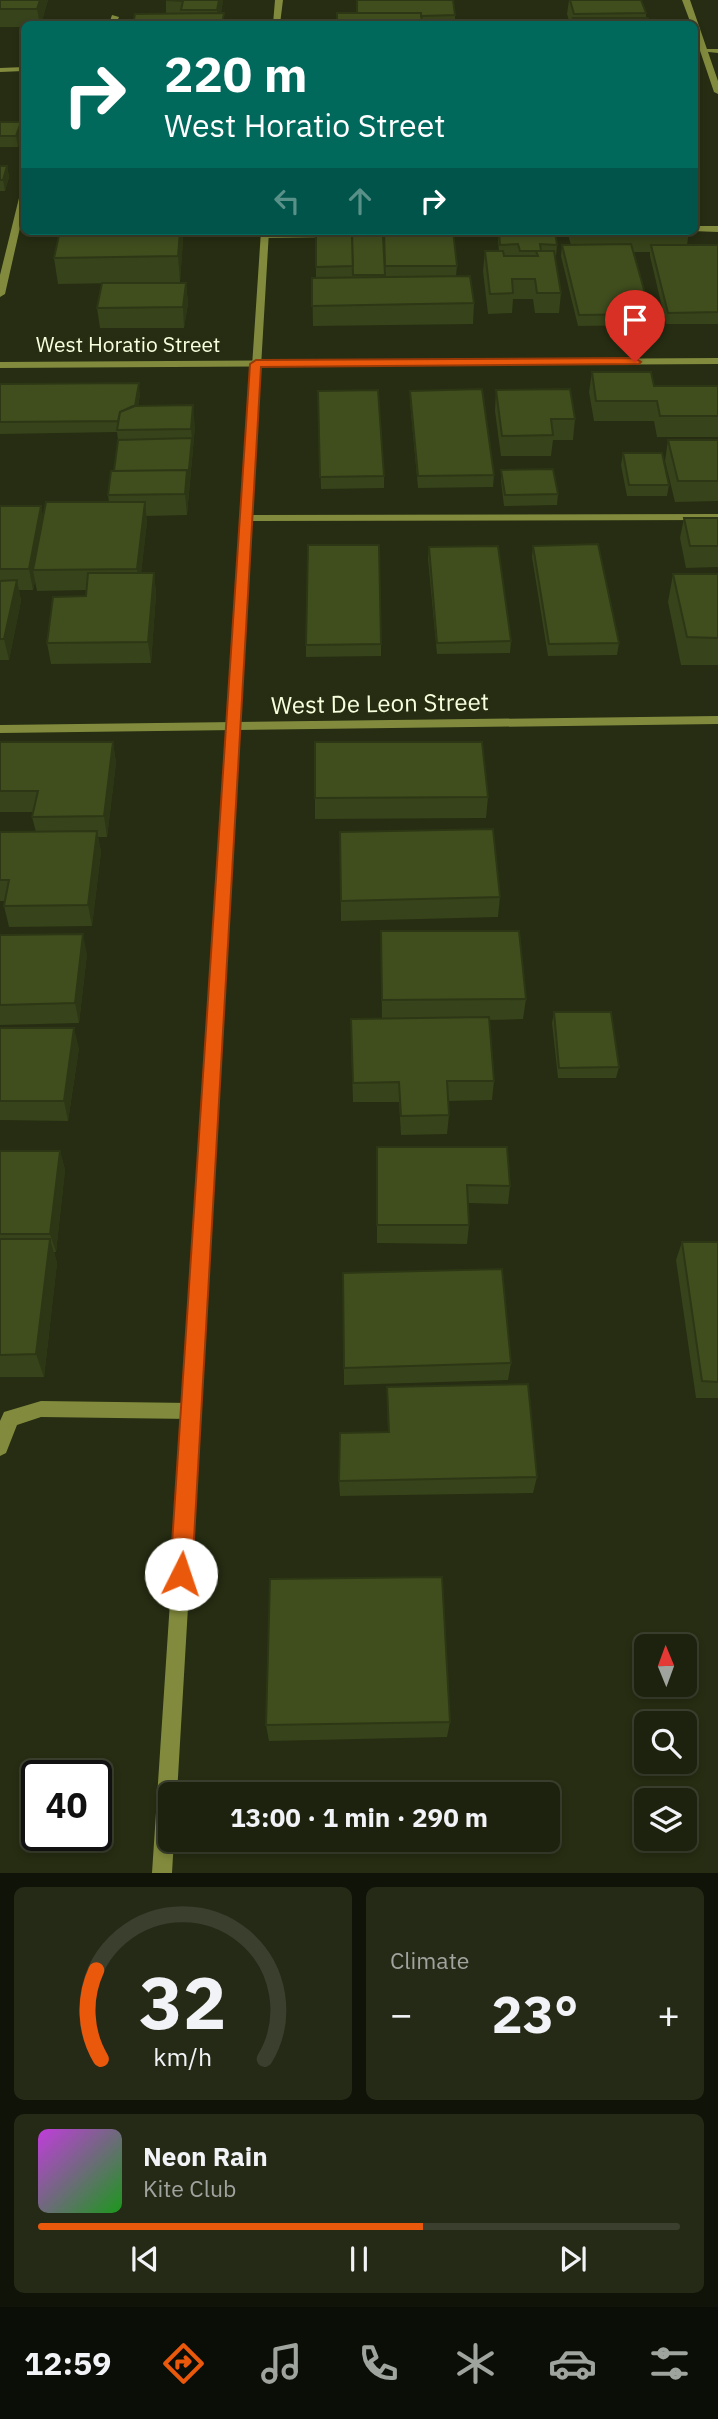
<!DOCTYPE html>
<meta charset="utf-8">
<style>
body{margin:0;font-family:"IBM Plex Sans",sans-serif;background:#252a17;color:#f1f3f6;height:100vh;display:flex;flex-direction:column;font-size:26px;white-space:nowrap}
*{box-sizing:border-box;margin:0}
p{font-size:23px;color:#a0a49e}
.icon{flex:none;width:38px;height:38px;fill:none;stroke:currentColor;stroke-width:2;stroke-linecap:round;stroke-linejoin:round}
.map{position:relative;height:1873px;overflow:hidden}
.details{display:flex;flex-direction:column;gap:14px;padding:14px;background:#0f1308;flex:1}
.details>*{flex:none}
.top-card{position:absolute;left:21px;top:21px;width:677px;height:214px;border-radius:10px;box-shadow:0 4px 10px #0003,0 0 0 2px #3a3f2e;background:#00695c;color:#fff;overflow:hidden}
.needle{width:46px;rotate:359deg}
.controls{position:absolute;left:634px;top:1634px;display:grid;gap:14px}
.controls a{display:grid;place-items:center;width:63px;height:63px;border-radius:10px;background:#1c220e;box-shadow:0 4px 10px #0003,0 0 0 2px #3a3f2e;font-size:35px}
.speed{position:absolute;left:21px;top:1760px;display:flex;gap:14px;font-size:35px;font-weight:700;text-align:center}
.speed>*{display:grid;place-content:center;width:91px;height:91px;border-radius:50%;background:#1c220e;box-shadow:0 4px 10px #0003,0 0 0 2px #3a3f2e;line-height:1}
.speed .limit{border:4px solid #111;border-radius:10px;background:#fff;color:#111}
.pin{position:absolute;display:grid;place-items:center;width:60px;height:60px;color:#fff;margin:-72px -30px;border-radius:50% 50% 50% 0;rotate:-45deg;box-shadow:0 0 7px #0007}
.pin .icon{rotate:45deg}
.me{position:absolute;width:77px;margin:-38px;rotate:4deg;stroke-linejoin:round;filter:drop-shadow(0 0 5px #0008)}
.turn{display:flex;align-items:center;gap:24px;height:147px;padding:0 28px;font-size:32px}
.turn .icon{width:91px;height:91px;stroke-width:2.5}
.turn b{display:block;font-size:49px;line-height:60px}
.lanes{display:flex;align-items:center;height:66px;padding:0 28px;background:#0003;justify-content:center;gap:35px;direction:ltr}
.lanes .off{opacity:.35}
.big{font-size:52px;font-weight:700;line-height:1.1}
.details .card{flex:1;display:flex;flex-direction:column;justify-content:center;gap:10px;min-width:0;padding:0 24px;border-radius:10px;background:#252a17}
.details .dial{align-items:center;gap:0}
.dial svg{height:182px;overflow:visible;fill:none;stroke:#3a3f2e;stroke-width:7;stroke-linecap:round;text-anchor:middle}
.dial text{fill:#f1f3f6;stroke:none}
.song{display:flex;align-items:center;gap:21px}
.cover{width:84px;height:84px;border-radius:10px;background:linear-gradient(135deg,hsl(290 70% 55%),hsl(120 70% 35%))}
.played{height:7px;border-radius:4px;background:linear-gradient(90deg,#ea580c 60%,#3a3f2e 60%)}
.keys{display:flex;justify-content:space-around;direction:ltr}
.heat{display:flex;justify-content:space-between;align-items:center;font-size:38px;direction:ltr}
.details .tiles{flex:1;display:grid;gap:14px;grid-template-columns:1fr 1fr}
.card:last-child{grid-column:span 2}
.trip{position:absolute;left:158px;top:1782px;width:402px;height:70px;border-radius:10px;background:#1c220e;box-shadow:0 4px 10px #0003,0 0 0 2px #3a3f2e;font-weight:700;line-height:70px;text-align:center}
.dock{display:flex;height:112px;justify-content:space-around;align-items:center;background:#0b0e06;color:#a0a49e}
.dock .icon{width:49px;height:49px}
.dock .current{color:#ea580c}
.dock b{font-size:32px;color:#f1f3f6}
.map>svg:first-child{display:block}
</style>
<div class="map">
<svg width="718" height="1873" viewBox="0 0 718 1873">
<rect width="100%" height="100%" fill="#262d12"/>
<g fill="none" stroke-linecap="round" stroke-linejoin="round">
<path fill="#828b3d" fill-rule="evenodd" d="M112 15 119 17 116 24H109Z
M701 49H718V53L700 51Z
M24 191V210L5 294 0 297V275L20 194Z
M695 226H718V232L692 231H695Z
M406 231 407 233 403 236 264 238 260 235 264 232Z
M431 231H519V232L515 235 434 236 430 233Z
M535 231H572C564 236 543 236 535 231Z
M718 514V520L247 521 242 518 247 515Z
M41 1401 191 1403 197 1405 200 1411 197 1417 191 1419 41 1417 17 1425 6 1453 0 1456V1421L4 1412Z"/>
<path fill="#828b3d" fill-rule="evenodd" d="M682 0H690L718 81V94L714 92 695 36V24H691Z
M24 67V71L0 72V68Z
M718 358V364L0 368V362Z
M718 716V724L0 733V725Z"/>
<path fill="#828b3d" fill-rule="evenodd" d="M275 0H283L280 24H273Z
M261 231H269L177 1794H170V1839H174L172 1873H152Z"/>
</g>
<path fill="#37431a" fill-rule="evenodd" d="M0 0H48L41 24H24V27H0Z
M166 0H223L221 13H166Z
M569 0H641L646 13V18L650 24H570L567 14Z
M337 13 455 15V24H337Z
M0 122 22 132 18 147H0Z
M0 166H7L9 177 5 191H0Z
M60 231H192V232H183V239L180 282 58 284 54 258Z
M499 231 557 245 556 256 555 255 561 293 559 313H535L533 299H513L512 313 488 314 483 271 485 251H499L498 241ZM503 255H517V256H504Z
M570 231H689L687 245H718V324H666L650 256V252H634L651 314 650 325 578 326 561 256 562 245H571L569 238Z
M352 236 457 266 456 276 474 303 473 324 313 326 312 278H316V267Z
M186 283 188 303 184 328H100L97 308Z
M592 372 654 386H718V437H657L654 421H594L589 392Z
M0 384 140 394 138 406 195 426 187 515 146 516 147 522 141 573H154L156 594 151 663 51 664 47 643 86 596 87 590 37 591 35 581 33 590H19L21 601 9 660H0V506H41L43 517 109 502 108 495 114 471 118 440 117 432 0 434Z
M496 390 575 419 573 440H553L551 456H501L495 411Z
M318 391 384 476V488L321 489Z
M410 391 494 475 493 487 418 488 410 402Z
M668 440H718V501L675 502 665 461Z
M623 453 669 485 667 496H627L621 465Z
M501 470 558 494 557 505 504 506 501 481Z
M684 518H718V567L686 568 680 538Z
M533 546 619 643 617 655 548 656 532 557Z
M429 547 511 641 510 653 437 654 428 559Z
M673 574H718V665H681L668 602Z
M381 644V656L306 657V645Z
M0 742H113L116 763 107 837H98L101 852 92 926 9 927 4 906 5 901H0V832H36L32 817 33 812H0Z
M488 797 486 818 315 819V798Z
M340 832 500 897 498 917 341 921Z
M381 931 526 999 523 1019 489 1020 494 1081 492 1100 448 1101 449 1115 447 1134 401 1135 399 1102H353L351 1039 382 1019Z
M0 935 87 954 79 1023 0 1025Z
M554 1012 619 1067 616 1078H558L552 1023Z
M0 1028 79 1048 68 1121 0 1120Z
M377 1147 510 1186 508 1204 468 1203 469 1225 467 1244 377 1243Z
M0 1151H60L65 1170 56 1252H54L57 1263 44 1377H0Z
M682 1242H718V1398H696L676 1260Z
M343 1273 511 1363 508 1380 344 1385Z
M387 1387 537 1477 533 1493 340 1496 339 1481 388 1432Z
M450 1722 447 1737 269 1741 266 1725Z"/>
<path fill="#2d3715" d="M40 0H48L41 24H40L37 9Z
M219 0H223V2L218 24 217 10Z
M21 122 22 132 18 147 16 136Z
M7 166 9 177 5 191 3 180Z
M180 231H183V239L180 282 178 256Z
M186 283 188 303 184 328 183 307Z
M139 383 140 394 136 427 123 421Z
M193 405 195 426 187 515 185 494 192 438 191 429Z
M145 502 147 522 139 590 137 569Z
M41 506 45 527 33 570 35 581 33 590 29 569Z
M154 573 156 594 151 663 148 642Z
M17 580 21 601 9 660 4 639Z
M113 742 116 763 107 837 104 816Z
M97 831 101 852 92 926 88 905Z
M83 934 87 954 79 1023 75 1003Z
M74 1028 79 1048 68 1121 64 1101Z
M60 1151 65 1170 56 1252 50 1234Z
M50 1239 57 1263 44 1377 36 1354Z"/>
<path fill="#404e1e" stroke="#2d3715" stroke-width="2" d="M0 0H40L37 9H0Z
M166 0H219L217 10H181L183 1Z
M357 0H453L455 15 421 16V13H357Z
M570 0H641L646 13 574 14Z
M224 13 222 24H133L135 14Z
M337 13H421L422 24H337Z
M573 18H648L650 24H575Z
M0 122H21L16 136H0Z
M0 166H7L3 180H0Z
M60 231H180L178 256 54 258Z
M316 231H352L353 266 316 267Z
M384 231H453L457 266H385Z
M499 231H555L557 245 540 244 541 251H520L518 244 500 245Z
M574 231H689V233H574Z
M352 236H383L385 275H353Z
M631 244 651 314 579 315 562 245Z
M651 245H718V312L668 313Z
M485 251H503L504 256H538L536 251H554L561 293H537L535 279H512L513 293 490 294Z
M470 276 474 303 312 306V278Z
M102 283H186L183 307 97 308Z
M592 372H651L654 386H718V416H660L657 401H596Z
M139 383 135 406 120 412 118 421 0 422V384Z
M482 389 494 475 418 476 410 391Z
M570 389 575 419H551L553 435 502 436 496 390Z
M378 390 384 476 320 477 318 391Z
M193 405 191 429 117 430 120 412 133 406Z
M192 438 188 479 187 470 114 471 118 440Z
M668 440H718V481H678Z
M623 453H662L669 485H629Z
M553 469 558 494 505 495 501 470Z
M187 470 185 494 108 495 111 471Z
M46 502H145L137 569 33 570Z
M0 506H41L29 569H0Z
M684 518H718V546H690Z
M598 544 619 643 549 644 533 546Z
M308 545H379L381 644 306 645Z
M498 546 511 641 437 643 429 547Z
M88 573H154L148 642 47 643 53 597 86 596Z
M673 574H718V638L687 637Z
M17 580 4 639H0V581Z
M0 742H113L104 816 32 817 38 791H0Z
M315 742H482L488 797 315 798Z
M493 829 500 897 341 901 340 832Z
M97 831 88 905 4 906 9 880H0V832Z
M381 931H519L526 999 382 1000Z
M83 934 75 1003 0 1005V935Z
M554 1012H611L619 1067 559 1068Z
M489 1017 494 1081H447L449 1115 401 1116 399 1082 353 1083 351 1019Z
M0 1028H74L64 1101H0Z
M377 1147H507L510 1186 467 1185 469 1225H377Z
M0 1151H60L50 1234H0Z
M0 1239H50L36 1354 0 1355Z
M682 1242H718V1382L702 1381Z
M502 1269 511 1363 344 1368 343 1273Z
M528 1384 537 1477 339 1481 340 1433 389 1432 387 1387Z
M442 1577 450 1722 266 1725 270 1579Z"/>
<path fill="#ea580c" stroke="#983908" stroke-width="2" d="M635 358 641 362 639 364 261 367 192 1574 188 1581 181 1585 173 1581 170 1574 250 364 256 360Z"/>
<g text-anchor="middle" stroke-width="7" stroke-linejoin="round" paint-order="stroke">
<g font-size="21" fill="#f8ffde" stroke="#262d12">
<text x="128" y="352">West Horatio Street</text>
</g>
<g font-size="24" fill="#f8ffde" stroke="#262d12">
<text transform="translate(380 704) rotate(-1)" y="8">West De Leon Street</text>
</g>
</g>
</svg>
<div class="controls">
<a><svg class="needle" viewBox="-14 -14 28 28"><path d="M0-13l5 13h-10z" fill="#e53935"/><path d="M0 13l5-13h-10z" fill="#a0a49e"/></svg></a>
<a><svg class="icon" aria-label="search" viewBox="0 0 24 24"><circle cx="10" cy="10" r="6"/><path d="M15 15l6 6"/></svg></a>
<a><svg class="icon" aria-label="layers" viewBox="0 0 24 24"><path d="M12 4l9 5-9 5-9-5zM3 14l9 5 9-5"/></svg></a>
</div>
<div class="speed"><div class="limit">40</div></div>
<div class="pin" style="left:635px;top:362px;background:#d93025"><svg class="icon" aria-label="arrive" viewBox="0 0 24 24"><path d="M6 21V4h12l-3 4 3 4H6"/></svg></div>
<svg class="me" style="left:181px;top:1574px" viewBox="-20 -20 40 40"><circle r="19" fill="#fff"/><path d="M0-13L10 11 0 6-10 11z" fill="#ea580c"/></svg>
<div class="trip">13:00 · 1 min · 290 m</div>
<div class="top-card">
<div class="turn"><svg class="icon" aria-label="right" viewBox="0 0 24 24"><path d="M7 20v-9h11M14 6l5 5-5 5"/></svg><div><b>220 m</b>West Horatio Street</div></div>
<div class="lanes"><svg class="icon off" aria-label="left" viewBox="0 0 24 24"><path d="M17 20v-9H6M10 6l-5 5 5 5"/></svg><svg class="icon off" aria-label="ahead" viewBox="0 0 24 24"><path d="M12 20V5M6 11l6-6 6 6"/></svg><svg class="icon" aria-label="right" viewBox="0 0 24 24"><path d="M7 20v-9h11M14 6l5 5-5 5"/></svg></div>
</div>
</div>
<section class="details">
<div class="tiles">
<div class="card dial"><svg viewBox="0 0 100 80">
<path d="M14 69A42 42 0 1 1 86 69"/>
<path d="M14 69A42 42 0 0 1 12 30" stroke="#ea580c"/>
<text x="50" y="56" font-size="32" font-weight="700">32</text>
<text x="50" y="72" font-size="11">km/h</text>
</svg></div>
<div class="card"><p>Climate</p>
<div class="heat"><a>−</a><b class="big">23°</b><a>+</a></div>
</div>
<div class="card">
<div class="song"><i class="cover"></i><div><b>Neon Rain</b><p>Kite Club</p></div></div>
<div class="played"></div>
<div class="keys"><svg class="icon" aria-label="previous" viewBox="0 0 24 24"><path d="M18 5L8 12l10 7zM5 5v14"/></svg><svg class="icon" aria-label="pause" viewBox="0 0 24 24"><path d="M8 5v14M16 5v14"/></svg><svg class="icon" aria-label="next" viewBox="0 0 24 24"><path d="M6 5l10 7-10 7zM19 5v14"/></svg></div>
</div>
</div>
</section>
<nav class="dock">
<b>12:59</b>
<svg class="icon current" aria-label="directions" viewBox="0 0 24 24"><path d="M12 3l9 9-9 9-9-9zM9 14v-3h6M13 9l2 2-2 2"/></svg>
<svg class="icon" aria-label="music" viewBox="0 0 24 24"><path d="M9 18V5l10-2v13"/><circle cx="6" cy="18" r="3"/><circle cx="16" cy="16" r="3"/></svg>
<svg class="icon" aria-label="phone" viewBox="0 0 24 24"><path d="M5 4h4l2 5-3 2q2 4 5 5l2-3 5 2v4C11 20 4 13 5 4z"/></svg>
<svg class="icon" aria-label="climate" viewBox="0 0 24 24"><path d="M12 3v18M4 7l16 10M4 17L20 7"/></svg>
<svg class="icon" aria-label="car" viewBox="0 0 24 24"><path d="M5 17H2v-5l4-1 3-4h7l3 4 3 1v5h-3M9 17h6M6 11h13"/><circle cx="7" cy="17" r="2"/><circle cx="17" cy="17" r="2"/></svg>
<svg class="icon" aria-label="filters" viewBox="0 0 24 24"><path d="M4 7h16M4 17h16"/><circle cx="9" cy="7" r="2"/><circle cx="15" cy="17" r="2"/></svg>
</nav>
